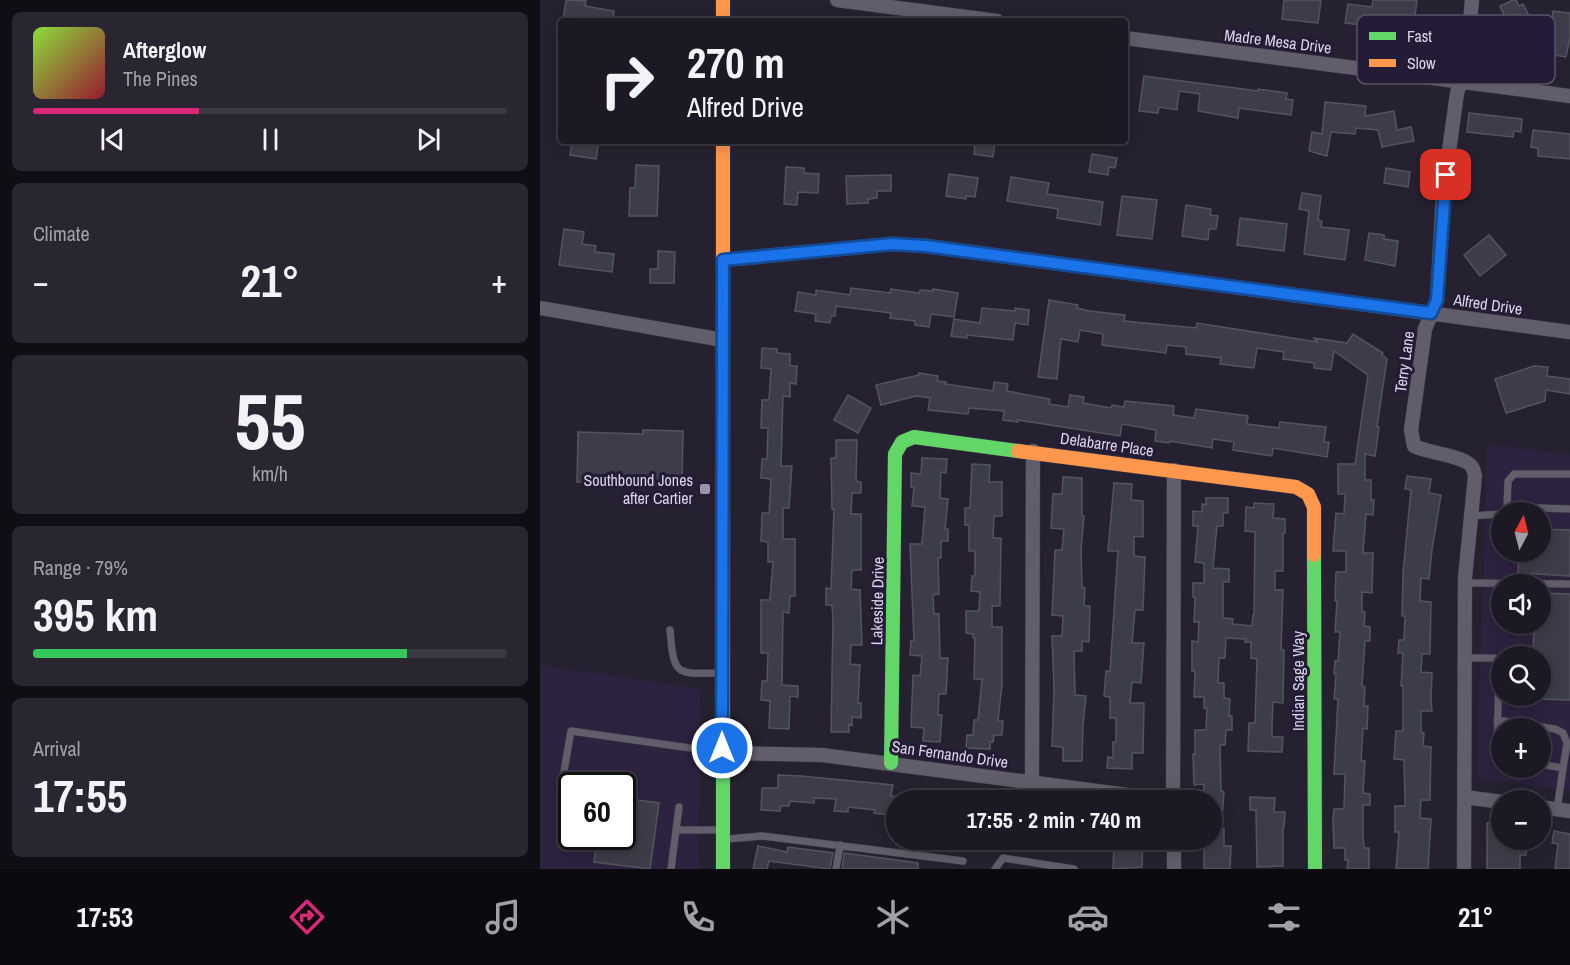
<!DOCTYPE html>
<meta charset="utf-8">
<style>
body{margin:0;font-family:"Archivo Narrow",sans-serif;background:#292631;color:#f1f3f6;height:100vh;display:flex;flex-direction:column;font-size:22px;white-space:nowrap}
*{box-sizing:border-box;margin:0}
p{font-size:20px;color:#a0a0a6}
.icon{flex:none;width:33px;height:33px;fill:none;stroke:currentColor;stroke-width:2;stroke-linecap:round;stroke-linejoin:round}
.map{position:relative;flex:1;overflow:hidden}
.drawer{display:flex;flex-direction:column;gap:12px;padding:12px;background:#0f0e14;width:540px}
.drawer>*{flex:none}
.guide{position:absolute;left:18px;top:18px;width:570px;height:126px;border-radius:6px;box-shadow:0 3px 15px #0003,0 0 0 2px #3a3841;background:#1c1924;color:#f1f3f6;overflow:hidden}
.needle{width:39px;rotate:7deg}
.buttons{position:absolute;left:951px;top:502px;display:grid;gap:12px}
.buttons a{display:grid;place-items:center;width:60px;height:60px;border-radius:50%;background:#1c1924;box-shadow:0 3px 15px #0003,0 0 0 2px #3a3841;font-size:30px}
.speed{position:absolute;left:18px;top:772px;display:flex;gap:12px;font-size:30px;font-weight:700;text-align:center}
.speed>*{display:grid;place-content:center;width:78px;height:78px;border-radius:50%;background:#1c1924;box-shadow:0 3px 15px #0003,0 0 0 2px #3a3841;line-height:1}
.speed .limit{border:3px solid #111;border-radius:9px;background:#fff;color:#111}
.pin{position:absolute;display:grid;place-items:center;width:51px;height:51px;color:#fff;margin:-26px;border-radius:12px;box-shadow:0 3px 9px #0006}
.me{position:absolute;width:66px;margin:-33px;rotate:0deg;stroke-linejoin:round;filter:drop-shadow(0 0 4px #0008)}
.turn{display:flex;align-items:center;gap:21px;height:126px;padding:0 30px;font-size:27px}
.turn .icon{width:78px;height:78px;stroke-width:2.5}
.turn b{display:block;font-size:42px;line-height:51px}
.big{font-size:45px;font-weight:700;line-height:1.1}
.drawer .card{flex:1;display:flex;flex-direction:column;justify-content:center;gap:9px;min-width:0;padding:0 21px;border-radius:9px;background:#292631}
.drawer .dial{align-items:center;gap:0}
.dial b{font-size:78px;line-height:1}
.song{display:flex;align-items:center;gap:18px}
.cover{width:72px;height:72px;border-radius:9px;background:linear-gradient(135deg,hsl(90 70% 55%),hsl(350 70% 35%))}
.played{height:6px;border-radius:3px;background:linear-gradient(90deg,#db2777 35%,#3a3841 35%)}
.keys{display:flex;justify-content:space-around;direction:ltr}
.heat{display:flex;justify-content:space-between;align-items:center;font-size:33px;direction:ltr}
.charge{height:9px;border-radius:4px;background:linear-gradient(90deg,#34c759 79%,#3a3841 0)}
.trip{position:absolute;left:346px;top:790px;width:336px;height:60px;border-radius:30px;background:#1c1924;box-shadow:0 3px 15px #0003,0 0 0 2px #3a3841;font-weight:700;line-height:60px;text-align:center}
.dock{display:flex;height:96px;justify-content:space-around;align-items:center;background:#0b0a0e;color:#a0a0a6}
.dock .icon{width:42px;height:42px}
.dock .selected{color:#db2777}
.dock b{font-size:27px;color:#f1f3f6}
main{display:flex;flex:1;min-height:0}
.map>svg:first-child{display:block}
</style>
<main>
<section class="drawer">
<div class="card">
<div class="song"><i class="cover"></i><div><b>Afterglow</b><p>The Pines</p></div></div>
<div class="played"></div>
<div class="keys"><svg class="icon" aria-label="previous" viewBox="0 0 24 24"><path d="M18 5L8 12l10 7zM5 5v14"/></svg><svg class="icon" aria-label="pause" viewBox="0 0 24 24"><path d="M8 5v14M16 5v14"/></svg><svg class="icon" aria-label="next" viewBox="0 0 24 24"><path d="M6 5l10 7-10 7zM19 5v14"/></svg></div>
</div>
<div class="card"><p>Climate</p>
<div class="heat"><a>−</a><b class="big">21°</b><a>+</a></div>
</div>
<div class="card dial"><b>55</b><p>km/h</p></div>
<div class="card"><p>Range · 79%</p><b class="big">395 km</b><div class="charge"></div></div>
<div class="card"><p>Arrival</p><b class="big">17:55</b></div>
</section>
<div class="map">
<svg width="1030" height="869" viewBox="0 0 1030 869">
<rect width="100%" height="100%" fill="#262130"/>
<path fill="#2d2240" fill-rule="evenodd" d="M947 444 1030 455V791L937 777ZM962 513H1000V552H962ZM962 585H1000V624H962ZM962 657H1000V696H962ZM962 729H1000V768H962Z
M0 665 161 689 159 869H0ZM32 786H82V837H32Z"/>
<path fill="#3d3d49" stroke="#545460" stroke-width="1.5" d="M26 0 46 1 45 6 74 11 73 21H23Z
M744 0H781L778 23 742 19Z
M833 0H877L873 31 864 30 863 37 853 36 855 24 833 22 832 26 805 23 808 4 832 7Z
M973 0H976L979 6 983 4 998 33 973 45 966 33 971 30 960 6Z
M1013 11 1030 13V37L1026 57 1007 54Z
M604 76 718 91V89L747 93 746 99 753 100 751 115 699 108 698 118 658 111 660 94 639 91 637 110 619 107 618 113 599 111Z
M785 102 826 106 825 116 854 111 857 130 871 127 874 141 842 147 838 130 816 128 815 134 791 132 787 156 769 151 772 132 782 134Z
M929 113 982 119 981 132 974 131 973 137 927 132Z
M993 130 1030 134V159L998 156V148L991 147Z
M435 141H455L453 157 434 154Z
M32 142 58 146 56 159 30 155Z
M552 154 577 158 575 168 569 167 568 175 549 172Z
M96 165 119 166 117 216H89L90 188H95Z
M246 167 264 168V173L279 174 278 193 258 192 257 205 244 204Z
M846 168 870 172 868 187 844 183Z
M409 174 438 178 435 197 426 196V199L406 196Z
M351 175V191H337V198L328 199V203L307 204 306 176Z
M471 177 509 183 507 194 563 202 560 225 517 218 518 209 467 201Z
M762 193 781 196 778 220 782 221 781 227 809 230 805 260 764 254 769 211 759 209Z
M582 196 617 200 612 239 577 235Z
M646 205 671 209 670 215 678 216 676 229H669L668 240 642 236Z
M700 218 747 224 744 251 697 245Z
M24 229 44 232 42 244 56 246 55 252 74 254 72 272 19 265Z
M829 233 844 235V239L858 241 855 266 825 260Z
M949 235 966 255 940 276 924 255Z
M118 251 135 252 134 283H110V269H118Z
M311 288 350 293 351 289 379 293 380 290 393 291V289L418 293 414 317 391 314 389 327 375 325V321L350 318 351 313 296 306 295 316H291L290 323 275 321 276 314 255 311 258 292 276 295V290L310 295Z
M509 300 538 305 537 308 549 311 585 315 584 321 656 328 657 323 777 342 774 338 807 343 813 334 843 353 842 355 847 359 837 427H839L835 456 825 454V480H831V500H834L833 515 826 514 823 553H833L832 593 822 592V612H825L824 626 830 627V641H825L822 686 825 687 824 706H828L827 729 823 728 821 761H825L823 793 830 794V805H823V833L824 848H829V869H807L808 860H805V848H794L793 820 794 809H804L805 774H794L798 699H794L796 674H794L795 661H798L800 632H795L797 601H795L796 572H806V551H793L796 513 804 514 805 494H798V464H815L828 375 794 351 791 370 774 368V363L743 359 744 352 717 348 714 368 680 364 681 358 646 354V347L627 345 626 353 562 345 563 334 540 330 538 342 521 339 517 379 498 377Z
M442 308 475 311V308L489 310 488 325 475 323 473 340 427 335V338L411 336 414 319 440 323Z
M222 348 237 349V353L250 354V366H257L256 384 250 383V397L243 396 241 466H252L249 508H243V539H255V596H250L249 613 243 612 242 685 258 686V697L250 696 249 729 229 728 230 701 221 700 222 681H227L228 653H221V600H230L233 562H228V542L221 541 222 513H229L231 479 221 478 222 459H227L228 428H221L222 400H229L231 369 221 368Z
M994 366 1008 367 1007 376 1030 379V394L1006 390 1005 401 966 413 955 379Z
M379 373 398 376 397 381 406 382 405 384 453 391 454 382 468 384 467 391 510 399 509 404 528 407 530 395 544 397 543 403 571 408 572 405 584 407 585 401 634 406 633 415 654 418 656 409 708 416 707 424 739 428 740 422 786 427 784 442H789L787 457 733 448 732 456 693 450 694 442 673 439 672 448 630 441 629 443 615 441 616 430 582 424 580 436 478 420V422L463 420 464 411 429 408 428 414 388 410 390 398 376 396 341 405 336 385 379 375Z
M308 395 331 408 318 433 294 420Z
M103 430 143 431 142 483 120 482V486H105V484L37 482 38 432 103 434Z
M296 440H317L316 481 321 482V493H312L311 514H321V570H312L311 589 320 590 322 645H311L310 664 320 665 318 703H321V718L312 717V725L309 724V732H291L293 619 292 605H286V588L291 589 294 509H292L291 458H296Z
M382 458 407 459 406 473 401 472 400 498 408 499 405 529H408V541H401V558H398L399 594 393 595 394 614H399L400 658H408L406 694H399L398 715H402L400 742 383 741 384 728 371 727 373 675 380 676 382 656 370 655 371 641H374L370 544H382L385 507 372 506 374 487H371V473L381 474Z
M432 464 450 465 449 482H462V516H454L453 538H461L460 606H452V627H462V685L458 721H463L462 735H454L453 742H450V749L426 748 427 735H433L434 720H438L442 679H434L435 638H433V634L426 633V611H439L440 592 431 591 432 576H435V551H429V525H425V508H430Z
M867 476 891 479 889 493 901 495 892 550 889 579 881 578 880 601 891 602 890 654H882L881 672 892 673 891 699 892 711H881V732L884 733 883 746 891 747 890 800H881L880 818 891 819 888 869H856L859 832H855V806H865L864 760 854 759 856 731H863V686H861L863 653H858L859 640H864L865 616H862L863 573 871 490 865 489Z
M523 477 542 478V516H544L541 550 542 587 545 588 544 606H550L549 642 542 641V651H534L535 695 546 696 543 725 542 761H523V747L512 746 514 690 512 636H522L523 616 512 615 515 550H522L524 529 511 528 513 494H522Z
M574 483 592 484 591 500 603 501V537L594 536V556L605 557 603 610H595L592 643H604L601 683 592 682 590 703H604L603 753H592V769L567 768 568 757 573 758V742H576V718H570V697L564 696 566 671H570L578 551H568Z
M666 498H688V513H683V526H677L673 568 689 569V582H683V618L693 619 692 624 712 626 713 615H714L715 532 705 531 706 507 714 508V503L734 504 733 518 745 519V533H743V571H735V590H743L741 650H744L743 703 733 702 732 724V737H743L742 752 708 751 709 723H715L717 659 711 658V642H705L706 639 686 638 685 658H679L678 683H684V698L690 699 689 716H692V730H686L685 745H680L681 791 684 792 681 829H684V846H691L690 869H664V840H672V801H663L664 784 654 785 653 754H655V730H666L667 709 664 708V697H654L655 671H652V641L658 642 659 622H654L655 597H653V583H664V563L655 562 658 526H653V511L662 512V504L666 505Z
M1000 529 1030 530V576L978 573 979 552H1000Z
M1000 593 1030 594V700L1000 699V657H993L994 624H1000Z
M238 775 261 776 353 785 351 796 357 797V816L334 813 335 810 308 807V812L294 811 296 799 274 798V803L250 801 249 806H241L240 811 221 810 222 788H238Z
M710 797 735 798 734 812H745L744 827H743V866L717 867 716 810H710Z
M82 798 119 803 110 869 54 862 57 837H82Z
M947 823H962V840H986V855H980V869H947Z
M1014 831 1030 834V869H1015L1018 844 1012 843Z
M574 840H603L602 867 573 869Z
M218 846 247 852 248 847 293 853 290 869 229 861 227 869H213Z
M304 853 378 863V869H302Z"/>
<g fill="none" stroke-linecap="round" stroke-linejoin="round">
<g stroke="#403b48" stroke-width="8">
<path id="lane" d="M967 507 968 481 974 474H1030
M931 516 961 514 967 507 1030 509
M925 583 1030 584
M130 630C134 676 135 674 180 673
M925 658H954L959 662 957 752 962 756
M957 720 1015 729 1023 733 1027 743 1023 768
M1000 764 1023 768 1017 810
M23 777 31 731 150 748H179
M136 830H181
M188 839 222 836 423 861
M131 869 139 807
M296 869 300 845
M455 869 463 858 534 869"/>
</g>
<g stroke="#403b48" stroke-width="15">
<path id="street" d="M297 0 457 21
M585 38 1030 96
M183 260 352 244 386 246 1030 332
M0 308 183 340
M182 753 282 755 633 801
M492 782 493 451
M925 797 962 802
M633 801 634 470
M1000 807 1030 811
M634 840V869
M924 869 925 578 935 476C934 473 934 470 932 467 926 456 888 453 874 446L871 430 885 329 897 300 903 195 917 93 926 68 932 0"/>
</g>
<g stroke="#403b48" stroke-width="15">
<path id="fast" d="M183 424V869
M774 555 775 869
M351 763 355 454 362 442 374 437 478 451"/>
</g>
<g stroke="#403b48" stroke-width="15">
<path id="slow" d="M183 0V21
M183 141V424
M478 451 756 487 768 494 774 507V555"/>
</g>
<use href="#lane" stroke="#625d6a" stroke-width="7"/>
<use href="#street" stroke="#625d6a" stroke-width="14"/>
<use href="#fast" stroke="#63d668" stroke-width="14"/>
<use href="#slow" stroke="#ff974d" stroke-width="14"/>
</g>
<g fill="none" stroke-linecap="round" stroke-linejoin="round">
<g stroke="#114b97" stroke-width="15">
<path id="route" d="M182 748 183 260 352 244 386 246 891 313 897 300 906 175"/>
</g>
<use href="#route" stroke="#1a73e8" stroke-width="10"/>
</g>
<rect fill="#9a95a6" stroke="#241b36" stroke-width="2" x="159" y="483" width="12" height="12" rx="3"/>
<g text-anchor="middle" stroke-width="6" stroke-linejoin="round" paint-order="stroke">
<g font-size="16" fill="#d9d4e6" stroke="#241b36">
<text transform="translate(738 41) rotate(7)" y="6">Madre Mesa Drive</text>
<text transform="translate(948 304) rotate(8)" y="6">Alfred Drive</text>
<text transform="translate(864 362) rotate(-82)" y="6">Terry Lane</text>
<text transform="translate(567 444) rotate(8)" y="6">Delabarre Place</text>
<text transform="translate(337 601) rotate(-89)" y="6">Lakeside Drive</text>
<text transform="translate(758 681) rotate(-90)" y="6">Indian Sage Way</text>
<text transform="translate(410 754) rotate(8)" y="6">San Fernando Drive</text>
</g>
<g font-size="16" fill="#d9d4e6" stroke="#241b36" text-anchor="end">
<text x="153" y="486">Southbound Jones<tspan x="153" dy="18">after Cartier</tspan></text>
</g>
</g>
<rect x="817" y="15" width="198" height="69" rx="9" fill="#241b36" stroke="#5a526b" stroke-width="1.5"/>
<rect x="829" y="32" width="27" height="8" fill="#63d668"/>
<rect x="829" y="59" width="27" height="8" fill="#ff974d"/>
<g font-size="16" fill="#d9d4e6">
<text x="867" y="42">Fast</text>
<text x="867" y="69">Slow</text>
</g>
</svg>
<div class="buttons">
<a><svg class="needle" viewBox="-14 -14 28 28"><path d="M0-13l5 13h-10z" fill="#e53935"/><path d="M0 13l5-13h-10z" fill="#a0a0a6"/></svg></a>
<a><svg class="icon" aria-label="sound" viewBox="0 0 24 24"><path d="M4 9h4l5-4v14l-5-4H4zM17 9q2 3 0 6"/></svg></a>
<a><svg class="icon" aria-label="search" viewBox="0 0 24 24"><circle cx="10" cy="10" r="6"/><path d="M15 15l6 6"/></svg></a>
<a>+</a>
<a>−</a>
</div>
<div class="speed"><div class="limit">60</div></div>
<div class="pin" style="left:906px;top:175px;background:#d93025"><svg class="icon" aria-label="arrive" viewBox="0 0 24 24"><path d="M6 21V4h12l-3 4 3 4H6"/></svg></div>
<svg class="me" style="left:182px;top:748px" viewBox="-20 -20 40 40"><circle r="17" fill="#1a73e8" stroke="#fff" stroke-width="3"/><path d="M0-11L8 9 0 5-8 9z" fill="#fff"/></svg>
<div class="trip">17:55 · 2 min · 740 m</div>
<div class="guide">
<div class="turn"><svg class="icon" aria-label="right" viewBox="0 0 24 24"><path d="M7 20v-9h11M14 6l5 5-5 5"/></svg><div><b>270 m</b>Alfred Drive</div></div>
</div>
</div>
</main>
<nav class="dock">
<b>17:53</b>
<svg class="icon selected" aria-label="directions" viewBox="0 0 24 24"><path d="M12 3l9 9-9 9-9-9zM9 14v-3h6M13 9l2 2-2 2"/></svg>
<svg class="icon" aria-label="music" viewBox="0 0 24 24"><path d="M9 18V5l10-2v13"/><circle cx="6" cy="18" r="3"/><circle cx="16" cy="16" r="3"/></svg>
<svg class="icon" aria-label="phone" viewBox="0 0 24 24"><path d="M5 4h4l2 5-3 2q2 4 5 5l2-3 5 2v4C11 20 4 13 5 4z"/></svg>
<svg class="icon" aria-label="climate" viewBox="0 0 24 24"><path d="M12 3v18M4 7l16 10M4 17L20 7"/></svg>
<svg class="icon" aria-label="car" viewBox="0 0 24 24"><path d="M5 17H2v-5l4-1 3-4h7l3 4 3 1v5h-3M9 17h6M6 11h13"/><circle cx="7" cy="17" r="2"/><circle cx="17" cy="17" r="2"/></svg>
<svg class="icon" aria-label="filters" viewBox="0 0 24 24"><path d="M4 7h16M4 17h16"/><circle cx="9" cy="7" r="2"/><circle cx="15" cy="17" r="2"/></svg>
<b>21°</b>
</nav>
